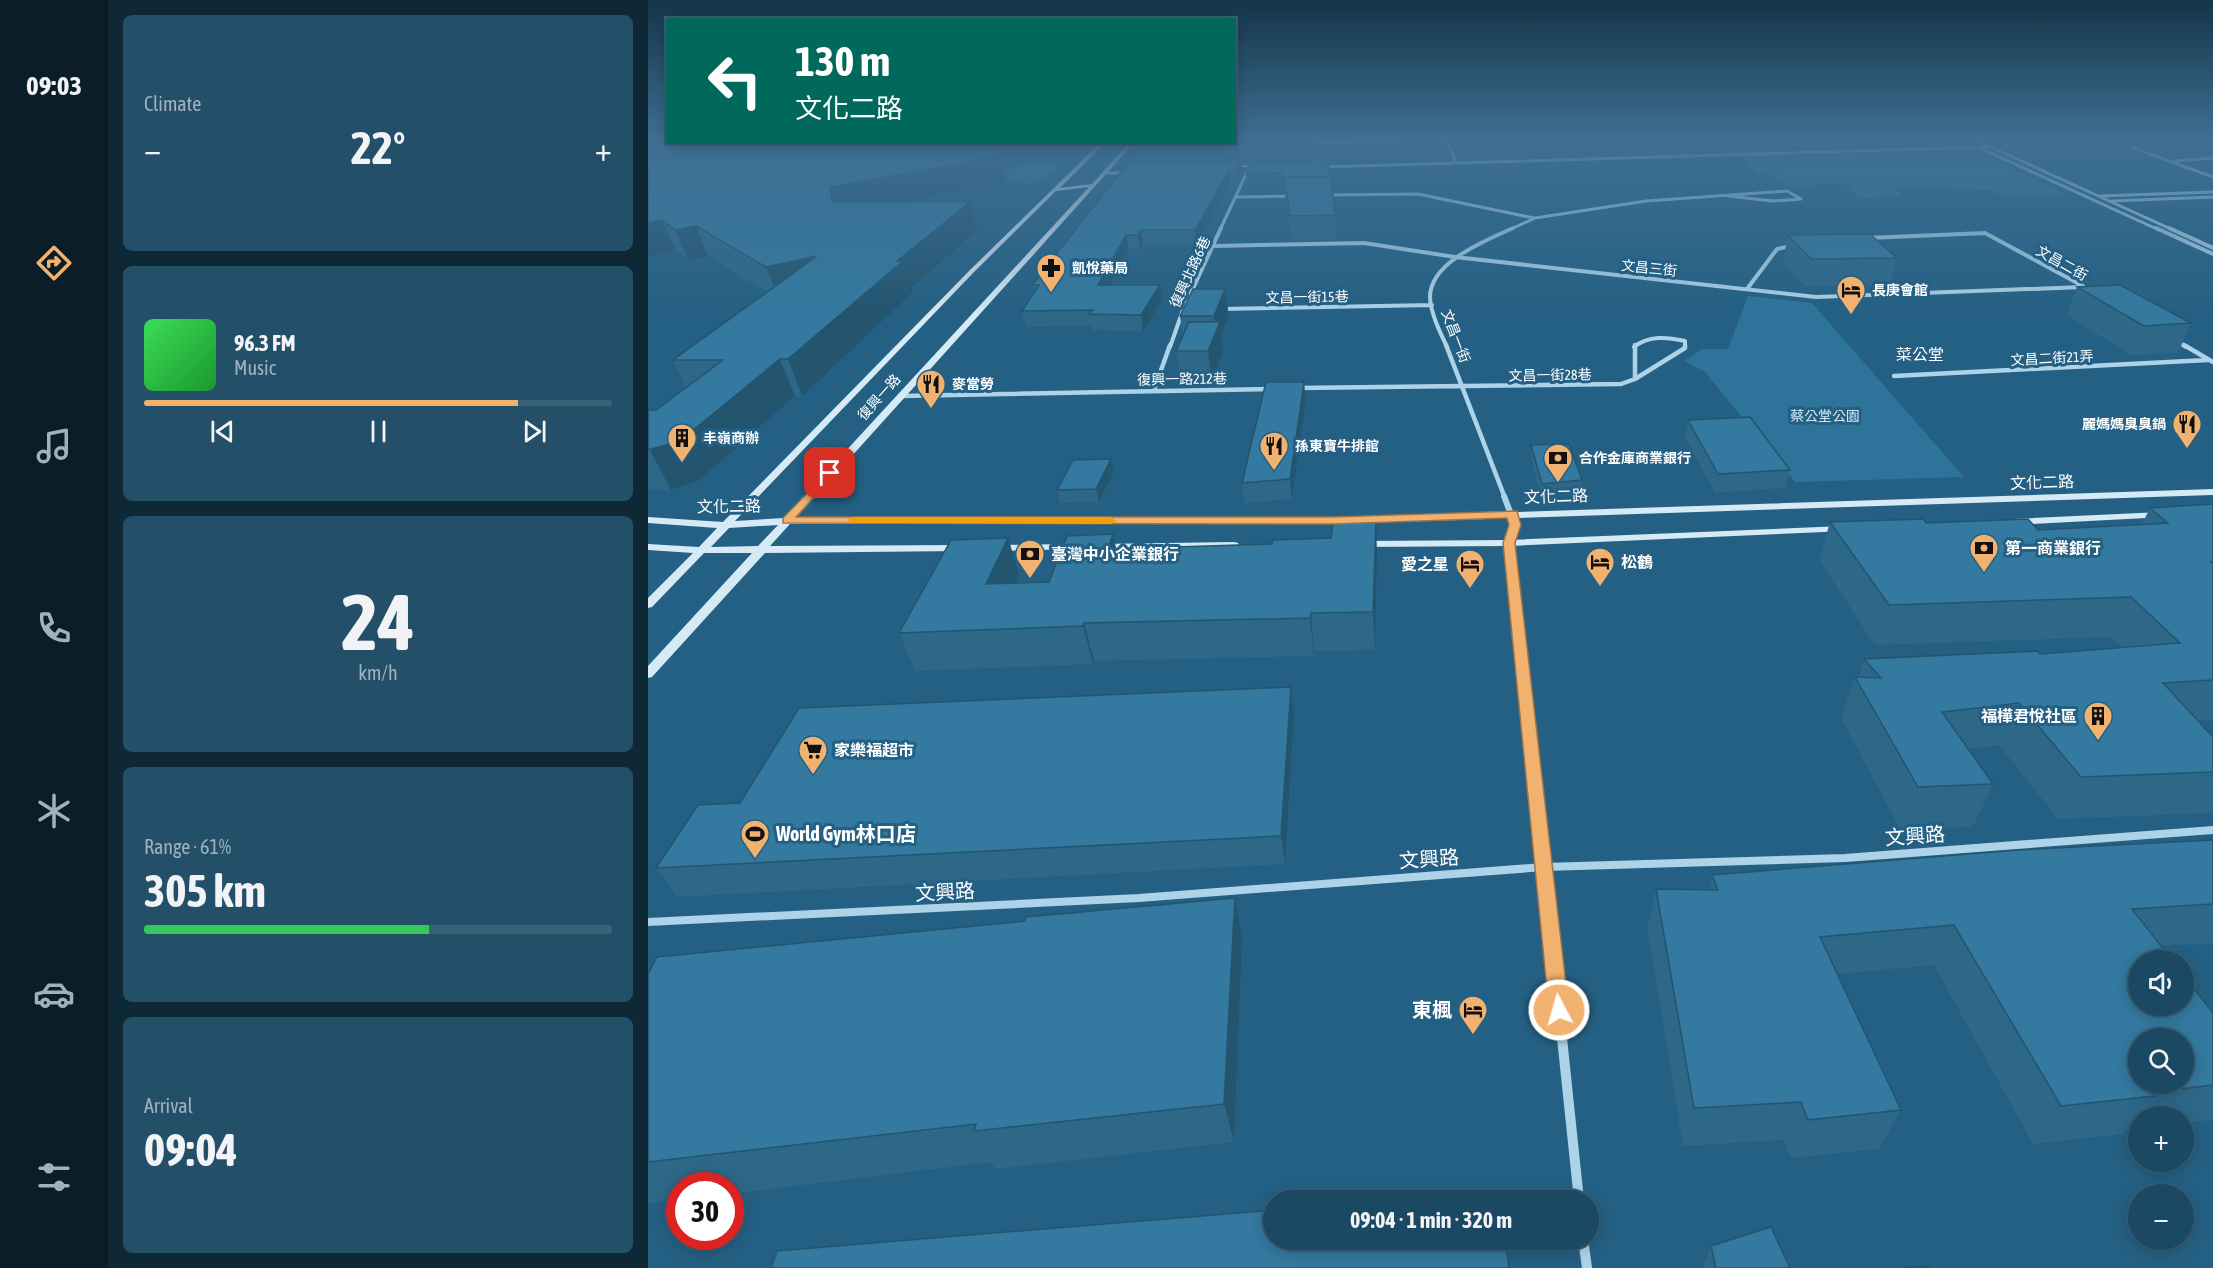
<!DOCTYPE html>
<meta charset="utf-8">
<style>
body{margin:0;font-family:"Asap Condensed","Noto Sans TC",sans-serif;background:#244f68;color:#f1f3f6;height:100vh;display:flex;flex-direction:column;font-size:22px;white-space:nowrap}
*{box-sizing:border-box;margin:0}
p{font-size:20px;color:#a0b2be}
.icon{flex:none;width:33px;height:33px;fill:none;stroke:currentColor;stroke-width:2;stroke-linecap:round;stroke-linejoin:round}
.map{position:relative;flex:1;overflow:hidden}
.drawer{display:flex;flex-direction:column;gap:15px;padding:15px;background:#0f2836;width:540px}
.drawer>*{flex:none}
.banner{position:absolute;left:18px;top:18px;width:570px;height:126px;border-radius:0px;box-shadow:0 3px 15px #0003,0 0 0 2px #396077;background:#00695c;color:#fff;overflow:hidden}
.tools{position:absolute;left:1480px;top:950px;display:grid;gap:12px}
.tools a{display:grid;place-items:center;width:66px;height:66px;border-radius:50%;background:#1b4862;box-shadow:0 3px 15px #0003,0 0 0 2px #396077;font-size:30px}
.speed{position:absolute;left:18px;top:1172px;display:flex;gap:12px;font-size:30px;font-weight:700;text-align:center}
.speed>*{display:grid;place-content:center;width:78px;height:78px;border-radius:50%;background:#1b4862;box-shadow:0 3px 15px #0003,0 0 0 2px #396077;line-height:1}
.speed .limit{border:9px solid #d22;background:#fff;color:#111}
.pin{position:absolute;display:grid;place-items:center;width:51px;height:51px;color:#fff;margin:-26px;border-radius:12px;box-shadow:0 3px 9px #0006}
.me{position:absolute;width:66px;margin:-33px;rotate:354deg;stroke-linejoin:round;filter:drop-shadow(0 0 4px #0008)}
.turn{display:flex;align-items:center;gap:21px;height:126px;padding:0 30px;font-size:27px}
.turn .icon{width:78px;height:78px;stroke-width:2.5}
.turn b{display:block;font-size:42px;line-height:51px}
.big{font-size:45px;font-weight:700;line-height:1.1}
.drawer .card{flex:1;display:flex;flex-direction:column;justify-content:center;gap:9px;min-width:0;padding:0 21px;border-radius:9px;background:#244f68}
.drawer .dial{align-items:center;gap:0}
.dial b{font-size:78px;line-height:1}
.song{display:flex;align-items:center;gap:18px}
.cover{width:72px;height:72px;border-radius:9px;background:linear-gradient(135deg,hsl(130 70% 55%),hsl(130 70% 35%))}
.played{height:6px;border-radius:3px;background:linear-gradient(90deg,#f2b26f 80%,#396077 80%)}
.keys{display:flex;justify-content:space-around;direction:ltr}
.heat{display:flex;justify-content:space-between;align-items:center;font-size:33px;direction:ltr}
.charge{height:9px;border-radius:4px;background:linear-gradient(90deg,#34c759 61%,#396077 0)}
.trip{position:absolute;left:615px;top:1190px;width:336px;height:60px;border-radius:30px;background:#1b4862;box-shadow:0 3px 15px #0003,0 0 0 2px #396077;font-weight:700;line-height:60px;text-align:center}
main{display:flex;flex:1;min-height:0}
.dock{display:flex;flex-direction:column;width:108px;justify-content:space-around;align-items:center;background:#0b1d27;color:#a0b2be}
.dock .icon{width:42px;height:42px}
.dock .current{color:#f2b26f}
.dock b{font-size:27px;color:#f1f3f6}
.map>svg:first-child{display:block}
</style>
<main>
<nav class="dock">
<b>09:03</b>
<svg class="icon current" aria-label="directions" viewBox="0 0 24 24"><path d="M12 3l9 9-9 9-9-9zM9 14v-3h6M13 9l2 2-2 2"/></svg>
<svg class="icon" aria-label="music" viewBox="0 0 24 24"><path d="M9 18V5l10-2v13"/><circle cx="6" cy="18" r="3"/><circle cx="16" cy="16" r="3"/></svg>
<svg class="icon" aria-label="phone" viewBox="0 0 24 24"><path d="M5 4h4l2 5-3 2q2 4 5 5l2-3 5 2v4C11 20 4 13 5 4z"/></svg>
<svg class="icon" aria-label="climate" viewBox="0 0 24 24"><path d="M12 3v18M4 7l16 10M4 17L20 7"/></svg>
<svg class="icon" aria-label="car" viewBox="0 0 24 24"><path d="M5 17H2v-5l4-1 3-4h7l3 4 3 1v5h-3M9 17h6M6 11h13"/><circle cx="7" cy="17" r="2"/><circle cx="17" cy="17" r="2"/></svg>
<svg class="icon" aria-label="filters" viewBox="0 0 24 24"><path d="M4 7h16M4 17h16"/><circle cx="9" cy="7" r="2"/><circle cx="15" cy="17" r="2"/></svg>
</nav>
<section class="drawer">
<div class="card"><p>Climate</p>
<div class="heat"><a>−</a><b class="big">22°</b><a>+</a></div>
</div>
<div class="card">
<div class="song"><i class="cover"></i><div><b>96.3 FM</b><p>Music</p></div></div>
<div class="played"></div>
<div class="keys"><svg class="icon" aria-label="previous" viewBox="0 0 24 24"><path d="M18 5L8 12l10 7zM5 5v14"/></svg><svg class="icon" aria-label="pause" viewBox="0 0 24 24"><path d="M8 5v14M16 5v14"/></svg><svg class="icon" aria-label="next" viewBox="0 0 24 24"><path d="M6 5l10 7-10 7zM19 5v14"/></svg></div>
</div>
<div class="card dial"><b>24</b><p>km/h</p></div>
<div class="card"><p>Range · 61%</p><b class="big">305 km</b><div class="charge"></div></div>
<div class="card"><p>Arrival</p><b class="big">09:04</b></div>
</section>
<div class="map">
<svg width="1565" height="1268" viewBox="0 0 1565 1268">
<rect width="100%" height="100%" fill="#246083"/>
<path fill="#2e749a" d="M1328 151 1419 195 1353 196 1343 190 1246 187 1253 196 1211 198 1195 183 1139 187 1121 174H1110L1093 156Z
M398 161 411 166C387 191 372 185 342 173Z
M1100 296 1164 303 1316 477 1147 482 1057 372 1036 361 1054 349H1080Z"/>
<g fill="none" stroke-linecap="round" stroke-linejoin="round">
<path stroke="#acd3e8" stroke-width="3" d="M669 138V143L836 138
M797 138 809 163
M1323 138 1525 230
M1475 144 1565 177
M1332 148 1511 230
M1527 161 1565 158
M646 164 677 163
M586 166 608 165
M674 167 1341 147
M457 173H478
M677 195 770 194 886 218
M1452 196 1565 192
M589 197 646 196
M1464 201 1565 197
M572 230 600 170
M861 230 887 218 998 201 1139 191 1153 199 1125 201 1080 196"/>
<path stroke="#acd3e8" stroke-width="4" d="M1508 228 1565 254
M1521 228 1565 248
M1219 238 1337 233 1435 286
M565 246 716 243 807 257 1168 297 1435 287
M1099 289 1129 249 1143 246
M574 309 784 305
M1527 340 1538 347
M522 347 535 310 573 228
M799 347C792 332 783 314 782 298 781 262 839 240 865 228
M986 347C1001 335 1019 337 1037 341V347"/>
<path stroke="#acd3e8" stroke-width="4.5" d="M798 345 857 498
M1536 345 1565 362
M1246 376 1560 360
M987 379V345
M987 379 1037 348V345
M649 388 973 384 987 379
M506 390 522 345
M253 396 624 389"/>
<path stroke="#acd3e8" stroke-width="6" d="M856 496 867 525 861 543 877 693"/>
<path stroke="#acd3e8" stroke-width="8" d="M877 691 904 944
M0 922 491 898 896 867 1197 858 1565 830"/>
<path stroke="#acd3e8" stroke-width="10" d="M904 943 931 1200
M935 1239 939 1268"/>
<path fill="#d6eaf6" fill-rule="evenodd" d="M453 142H458L412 188 444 184 482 142H487L148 518H685L1565 489V495L685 524H142L122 546 313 545 318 548 313 551 117 553 4 677 0 678V666L104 553H56L4 607 0 608V598L45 553 0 550V544L51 547 69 528 0 523V517L75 522 322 270ZM441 187 136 518 87 521 326 272 408 191ZM130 525 110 546 63 547 81 528Z
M1513 512 1518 515 1517 517 1365 525 1360 522 1365 519Z
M1195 526 1199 527 1200 529 1199 531 861 546 712 547 707 544 712 541 861 540Z
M586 542 590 543 591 545 590 547 451 550 446 547 451 544Z
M430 544 434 545 435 547 434 549 349 551 344 548 349 545Z"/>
</g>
<path fill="#2d6889" d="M586 138H657L659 163 687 215 688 239 644 240 635 181 598 182V174L602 165H594V173L590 182 582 183 549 244H495L492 249H481L461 285 514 300 495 331 445 330 444 326 378 327 374 311 386 293 384 285 493 164 490 142H586Z
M1053 138H1200L1199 140 1059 143Z
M1338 138H1486L1479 157 1386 162 1337 140Z
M20 142H434L436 153 356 169 359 181 257 202 329 230 264 288 265 292 154 396H147L51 480 23 490H0V410H8L38 388 25 360 119 292 60 256 41 260 27 250 0 256Z
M1140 235 1249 258 1242 285 1157 286 1135 261Z
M1429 287 1543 323 1530 353 1483 355 1418 315Z
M532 316H581L573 336 575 351 564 381H533L528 351 535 336Z
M658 401 644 499 597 503 594 483Z
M1040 420 1142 470 1137 488 1067 493 1037 437Z
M883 445 934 480 932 493 893 497 883 458Z
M466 472 451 502 412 503 409 490Z
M1565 504V721L1564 720 1550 721 1565 737V813L1410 819 1351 745 1320 749 1345 784 1325 827 1252 829 1193 718 1207 677H1210L1216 659 1392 654 1473 647 1462 637 1227 645 1171 560 1182 522 1278 523 1390 530 1494 524 1502 508Z
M360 538 371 574 367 583 401 582 468 548 729 556 727 650 666 651V656L446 661 445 664 267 671 251 633Z
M643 687 646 715 637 864 29 897 8 868 92 803Z
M1565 840V943L1512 946 1565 1013V1120L1536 1123V1116H1491V1128L1479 1129 1475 1134 1385 1144 1286 965 1189 974 1253 1110 1231 1149 1143 1158 1136 1140 1035 1146 999 929 1008 889 1061 890 1064 875Z
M594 938 586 1142 347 1169 343 1162 82 1194V1185H32V1200L0 1203V974Z
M1063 1246 1142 1268H1054Z"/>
<path fill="#24556f" d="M1450 138H1486L1479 157 1386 162 1393 141Z
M359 142H434L436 153 356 169 359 181 192 215 184 202 182 187 332 147Z
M593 161 594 173 590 182 589 170Z
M581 170 582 183 549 244 547 230Z
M322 202 329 230 264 288 265 292 154 396 140 359 249 261Z
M14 220 27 250 0 256V223Z
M48 226 60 256 41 260 27 230Z
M493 230 495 244 492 249 490 235Z
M478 235 481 249 453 300 450 285Z
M169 256 131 299 118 267Z
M512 285 514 300 495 331 493 315Z
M577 289 581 316 573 336 575 351 564 381 560 351 568 331 566 316Z
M132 359 147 396 51 480 23 490 2 450Z
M656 382 658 401 644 499 642 479Z
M463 459 466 472 451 502 448 489Z
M728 520 729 556 727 650 725 612Z
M465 534 473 570 460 549Z
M360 538 371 574 350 621 338 584Z
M663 613 666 651V656L662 618Z
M436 623 446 661 445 664 435 626Z
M643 687 646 715 637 864 633 836Z
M587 898 594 938 586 1142 576 1104Z"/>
<path fill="#34799f" stroke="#24556f" stroke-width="1.5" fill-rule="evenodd" d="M0 138H20V142H359L332 147 353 156 182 187 184 202H322L249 261H255L140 359H132L32 441 0 450V410H8L75 360H25L169 256 118 267 48 226 27 230 14 220 0 223Z
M586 138H650L586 140Z
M1386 138H1450L1393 141Z
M593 161 589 170H581L547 230H493L490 235H478L450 285H512L493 315 441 314 445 310 374 311 391 285H384L479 164Z
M680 163 682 177H636L637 184 634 173 598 174 602 164Z
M636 177H683L687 215 642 216Z
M1222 234 1249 258 1163 259 1140 235Z
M1472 285 1543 323 1496 326 1429 287Z
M545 289H577L566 316H532Z
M541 322H572L560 351H528Z
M618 382H656L642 479 594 483Z
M1102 417 1142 470 1070 474 1040 420Z
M921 444 934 480 894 484 883 445Z
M463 459 448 489 409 490 425 460Z
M1565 504V562H1563L1565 564V680L1515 683 1565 737V772L1433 777 1371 703 1294 712 1345 784 1270 787 1207 677 1233 678 1216 659 1390 651 1392 654 1532 643 1483 597 1241 605 1182 522 1275 519 1278 523 1380 519 1390 530 1520 523 1502 508Z
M728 520 725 612 663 613 662 618 436 623 435 626 251 633 303 540 360 538 338 584 401 582 419 536 465 534 460 549 624 544 625 540 683 538 685 521Z
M643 687 633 836 8 868 50 805 92 803 151 708Z
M1565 840V904L1484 909 1524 960H1491V1005H1536V976L1565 1013V1085L1505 1092 1507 1096 1413 1106 1306 925 1172 937 1253 1110 1160 1120 1153 1102 1046 1108 1008 889 1070 890 1064 875 1370 850ZM1491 1038H1536V1083H1491Z
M587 898 576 1104 326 1131 328 1124 0 1162V974L9 957 377 921 378 917Z
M851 1192 852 1200H753Z
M626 1210V1239H857L861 1268H123L129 1251Z
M1123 1227 1142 1268H1068L1063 1246Z
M1283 1266 1284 1268H1253Z"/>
<linearGradient id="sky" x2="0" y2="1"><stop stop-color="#143548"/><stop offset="0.44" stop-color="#3f6f93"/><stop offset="1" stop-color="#3f6f93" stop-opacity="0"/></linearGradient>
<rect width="1565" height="316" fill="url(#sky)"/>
<path fill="#f2b26f" stroke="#9d7448" stroke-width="1.5" d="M182 470 185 471V476L148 517H685L869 511 873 525 867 543 921 1010 918 1016 911 1019 904 1016 901 1010 855 543 861 525 859 518 685 524 135 523V518Z"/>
<path fill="#f59e0b" d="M205 517H463L469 521 463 524 201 523V518Z"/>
<defs>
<g id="pharmacy-pin" transform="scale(1.5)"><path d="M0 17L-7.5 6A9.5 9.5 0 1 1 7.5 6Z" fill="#f2b26f" stroke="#246083"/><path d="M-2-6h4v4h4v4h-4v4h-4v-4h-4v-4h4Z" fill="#111"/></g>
<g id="hotel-pin" transform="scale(1.5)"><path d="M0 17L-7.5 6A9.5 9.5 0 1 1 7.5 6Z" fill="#f2b26f" stroke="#246083"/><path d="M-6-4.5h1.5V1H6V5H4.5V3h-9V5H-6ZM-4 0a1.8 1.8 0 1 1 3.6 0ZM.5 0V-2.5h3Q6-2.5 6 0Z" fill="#111"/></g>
<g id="restaurant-pin" transform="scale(1.5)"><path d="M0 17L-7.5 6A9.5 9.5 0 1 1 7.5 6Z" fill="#f2b26f" stroke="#246083"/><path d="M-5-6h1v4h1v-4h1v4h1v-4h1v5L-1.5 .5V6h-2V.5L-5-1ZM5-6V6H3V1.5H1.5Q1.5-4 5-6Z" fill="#111"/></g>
<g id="building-pin" transform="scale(1.5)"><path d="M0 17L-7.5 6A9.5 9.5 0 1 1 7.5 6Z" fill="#f2b26f" stroke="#246083"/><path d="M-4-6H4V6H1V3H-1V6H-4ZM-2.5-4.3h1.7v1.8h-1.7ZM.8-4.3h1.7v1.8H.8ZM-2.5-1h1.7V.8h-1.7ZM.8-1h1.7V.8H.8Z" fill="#111"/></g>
<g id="bank-pin" transform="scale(1.5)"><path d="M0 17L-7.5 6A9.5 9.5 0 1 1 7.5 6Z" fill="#f2b26f" stroke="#246083"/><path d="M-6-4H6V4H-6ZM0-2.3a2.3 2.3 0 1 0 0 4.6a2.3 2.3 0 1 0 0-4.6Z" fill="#111"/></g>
<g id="supermarket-pin" transform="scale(1.5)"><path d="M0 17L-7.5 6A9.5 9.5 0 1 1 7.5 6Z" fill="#f2b26f" stroke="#246083"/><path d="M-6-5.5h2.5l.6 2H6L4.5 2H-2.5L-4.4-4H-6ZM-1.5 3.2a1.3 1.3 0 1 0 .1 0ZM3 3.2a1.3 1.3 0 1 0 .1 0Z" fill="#111"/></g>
<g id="stadium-pin" transform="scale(1.5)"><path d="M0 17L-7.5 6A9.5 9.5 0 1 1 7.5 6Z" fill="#f2b26f" stroke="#246083"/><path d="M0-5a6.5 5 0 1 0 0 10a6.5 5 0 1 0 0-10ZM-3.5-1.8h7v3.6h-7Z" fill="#111"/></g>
</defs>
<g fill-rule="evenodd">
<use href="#pharmacy-pin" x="403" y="268"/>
<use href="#hotel-pin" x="1203" y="290"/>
<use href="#restaurant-pin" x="283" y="384"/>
<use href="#restaurant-pin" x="1539" y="424"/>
<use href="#building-pin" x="34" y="438"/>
<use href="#restaurant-pin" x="626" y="446"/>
<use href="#bank-pin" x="910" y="458"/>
<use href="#bank-pin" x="1336" y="548"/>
<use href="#bank-pin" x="382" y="554"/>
<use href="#hotel-pin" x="952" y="562"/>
<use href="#hotel-pin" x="822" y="564"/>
<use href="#building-pin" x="1450" y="716"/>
<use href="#supermarket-pin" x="165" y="750"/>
<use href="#stadium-pin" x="107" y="834"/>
<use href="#hotel-pin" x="825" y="1010"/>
</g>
<g text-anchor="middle" stroke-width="6" stroke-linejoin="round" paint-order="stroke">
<g font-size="14" fill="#fff" stroke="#246083">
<text transform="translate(1414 263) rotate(29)" y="5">文昌二街</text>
<text transform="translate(1001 268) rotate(6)" y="5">文昌三街</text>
<text transform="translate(542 272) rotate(-65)" y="5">復興北路6巷</text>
<text transform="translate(659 297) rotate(-1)" y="5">文昌一街15巷</text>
<text transform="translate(808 336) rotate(69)" y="5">文昌一街</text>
<text transform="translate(1404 358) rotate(-3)" y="5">文昌二街21弄</text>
<text transform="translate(902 375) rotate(-1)" y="5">文昌一街28巷</text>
<text transform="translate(534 379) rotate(-1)" y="5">復興一路212巷</text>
<text transform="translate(231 397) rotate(-48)" y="5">復興一路</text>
</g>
<g font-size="14" font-weight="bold" fill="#fff" stroke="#246083" text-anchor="start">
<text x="424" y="273">凱悅藥局</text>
<text x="1224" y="295">長庚會館</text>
<text x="304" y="389">麥當勞</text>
<text x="1518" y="429" text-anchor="end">麗媽媽臭臭鍋</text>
<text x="55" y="443">丰嶺商辦</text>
<text x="647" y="451">孫東寶牛排館</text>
<text x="931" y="463">合作金庫商業銀行</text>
</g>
<g font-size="14" fill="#cfe8f6" stroke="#246083">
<text x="1177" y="421">蔡公堂公園</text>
</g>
<g font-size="16" fill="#fff" stroke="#246083">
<text x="1272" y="360">菜公堂</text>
</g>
<g font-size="16" fill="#fff" stroke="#246083">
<text transform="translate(1394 482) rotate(-2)" y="6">文化二路</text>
<text transform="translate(908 496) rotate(-2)" y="6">文化二路</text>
<text transform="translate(81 506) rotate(-1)" y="6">文化二路</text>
</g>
<g font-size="16" font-weight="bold" fill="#fff" stroke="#246083" text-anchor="start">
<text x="1357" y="554">第一商業銀行</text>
<text x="403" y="560">臺灣中小企業銀行</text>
<text x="973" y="568">松鶴</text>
<text x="801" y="570" text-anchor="end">愛之星</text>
<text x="1429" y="722" text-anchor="end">福樺君悅社區</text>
<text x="186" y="756">家樂福超市</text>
</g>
<g font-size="20" font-weight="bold" fill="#fff" stroke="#246083" text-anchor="start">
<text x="128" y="841">World Gym林口店</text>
<text x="804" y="1017" text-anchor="end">東楓</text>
</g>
<g font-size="20" fill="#fff" stroke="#246083">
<text transform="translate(1267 836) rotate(-4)" y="7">文興路</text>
<text transform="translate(781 859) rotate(-4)" y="7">文興路</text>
<text transform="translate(297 892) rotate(-3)" y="7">文興路</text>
</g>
</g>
</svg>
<div class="tools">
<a><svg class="icon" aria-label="sound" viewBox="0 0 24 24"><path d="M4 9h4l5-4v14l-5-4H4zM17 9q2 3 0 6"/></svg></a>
<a><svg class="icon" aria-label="search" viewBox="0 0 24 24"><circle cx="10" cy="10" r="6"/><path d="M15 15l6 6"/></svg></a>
<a>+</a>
<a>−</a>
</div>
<div class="speed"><div class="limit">30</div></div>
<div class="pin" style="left:182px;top:473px;background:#d93025"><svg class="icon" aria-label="arrive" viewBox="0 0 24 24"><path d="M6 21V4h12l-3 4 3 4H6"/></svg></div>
<svg class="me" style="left:911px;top:1010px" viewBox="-20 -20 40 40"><circle r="17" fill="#f2b26f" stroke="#fff" stroke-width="3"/><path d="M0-11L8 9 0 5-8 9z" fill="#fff"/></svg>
<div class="trip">09:04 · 1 min · 320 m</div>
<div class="banner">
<div class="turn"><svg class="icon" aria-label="left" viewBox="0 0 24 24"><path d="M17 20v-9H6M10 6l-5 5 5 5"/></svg><div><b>130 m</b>文化二路</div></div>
</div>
</div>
</main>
